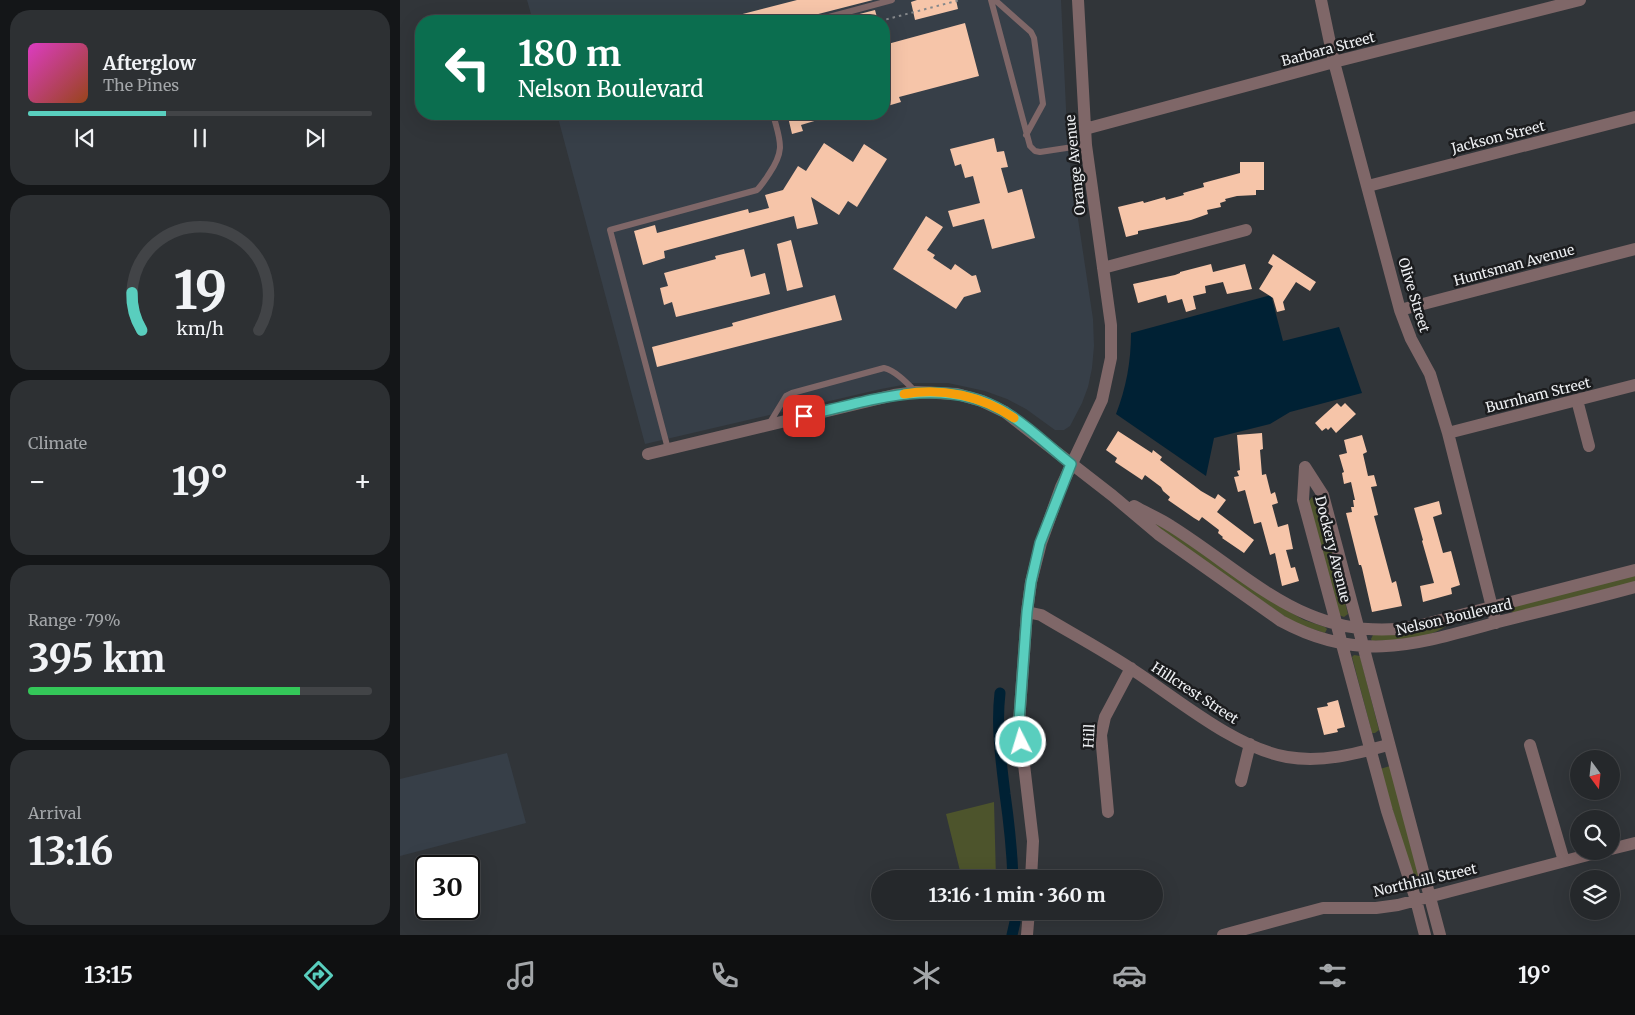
<!DOCTYPE html>
<meta charset="utf-8">
<style>
body{margin:0;font-family:Merriweather,serif;background:#2d3033;color:#f1f3f6;height:100vh;display:flex;flex-direction:column;font-size:19px;white-space:nowrap}
*{box-sizing:border-box;margin:0}
p{font-size:16px;color:#a3a6a9}
.icon{flex:none;width:28px;height:28px;fill:none;stroke:currentColor;stroke-width:2;stroke-linecap:round;stroke-linejoin:round}
.map{position:relative;flex:1;overflow:hidden}
.details{display:flex;flex-direction:column;gap:10px;padding:10px;background:#141618;width:400px}
.details>*{flex:none}
.guide{position:absolute;left:15px;top:15px;width:475px;height:105px;border-radius:20px;box-shadow:0 5px 20px #0002,0 0 0 1px #424447;background:#0b6e4f;color:#fff;overflow:hidden}
.needle{width:32px;rotate:165deg}
.controls{position:absolute;left:1170px;top:750px;display:grid;gap:10px}
.controls a{display:grid;place-items:center;width:50px;height:50px;border-radius:50%;background:#25282b;box-shadow:0 5px 20px #0002,0 0 0 1px #424447;font-size:25px}
.speed{position:absolute;left:15px;top:855px;display:flex;gap:10px;font-size:25px;font-weight:700;text-align:center}
.speed>*{display:grid;place-content:center;width:65px;height:65px;border-radius:50%;background:#25282b;box-shadow:0 5px 20px #0002,0 0 0 1px #424447;line-height:1}
.speed .limit{border:2px solid #111;border-radius:8px;background:#fff;color:#111}
.pin{position:absolute;display:grid;place-items:center;width:42px;height:42px;color:#fff;margin:-21px;border-radius:10px;box-shadow:0 2px 8px #0006}
.me{position:absolute;width:55px;margin:-28px;rotate:355deg;stroke-linejoin:round;filter:drop-shadow(0 0 4px #0008)}
.turn{display:flex;align-items:center;gap:18px;height:105px;padding:0 20px;font-size:22px}
.turn .icon{width:65px;height:65px;stroke-width:2.5}
.turn b{display:block;font-size:35px;line-height:42px}
.big{font-size:38px;font-weight:700;line-height:1.1}
.details .tile{flex:1;display:flex;flex-direction:column;justify-content:center;gap:8px;min-width:0;padding:0 18px;border-radius:20px;background:#2d3033}
.details .dial{align-items:center;gap:0}
.dial svg{height:130px;overflow:visible;fill:none;stroke:#424447;stroke-width:7;stroke-linecap:round;text-anchor:middle}
.dial text{fill:#f1f3f6;stroke:none}
.song{display:flex;align-items:center;gap:15px}
.cover{width:60px;height:60px;border-radius:8px;background:linear-gradient(135deg,hsl(310 70% 55%),hsl(20 70% 35%))}
.played{height:5px;border-radius:2px;background:linear-gradient(90deg,#59cebe 40%,#424447 40%)}
.keys{display:flex;justify-content:space-around;direction:ltr}
.heat{display:flex;justify-content:space-between;align-items:center;font-size:28px;direction:ltr}
.charge{height:8px;border-radius:4px;background:linear-gradient(90deg,#34c759 79%,#424447 0)}
.trip{position:absolute;left:471px;top:870px;width:292px;height:50px;border-radius:25px;background:#25282b;box-shadow:0 5px 20px #0002,0 0 0 1px #424447;font-weight:700;line-height:50px;text-align:center}
.dock{display:flex;height:80px;justify-content:space-around;align-items:center;background:#0f1011;color:#a3a6a9}
.dock .icon{width:35px;height:35px}
.dock .selected{color:#59cebe}
.dock b{font-size:22px;color:#f1f3f6}
main{display:flex;flex:1;min-height:0}
.map>svg:first-child{display:block}
</style>
<main>
<section class="details">
<div class="tile">
<div class="song"><i class="cover"></i><div><b>Afterglow</b><p>The Pines</p></div></div>
<div class="played"></div>
<div class="keys"><svg class="icon" aria-label="previous" viewBox="0 0 24 24"><path d="M18 5L8 12l10 7zM5 5v14"/></svg><svg class="icon" aria-label="pause" viewBox="0 0 24 24"><path d="M8 5v14M16 5v14"/></svg><svg class="icon" aria-label="next" viewBox="0 0 24 24"><path d="M6 5l10 7-10 7zM19 5v14"/></svg></div>
</div>
<div class="tile dial"><svg viewBox="0 0 100 80">
<path d="M14 69A42 42 0 1 1 86 69"/>
<path d="M14 69A42 42 0 0 1 8 46" stroke="#59cebe"/>
<text x="50" y="56" font-size="32" font-weight="700">19</text>
<text x="50" y="72" font-size="11">km/h</text>
</svg></div>
<div class="tile"><p>Climate</p>
<div class="heat"><a>−</a><b class="big">19°</b><a>+</a></div>
</div>
<div class="tile"><p>Range · 79%</p><b class="big">395 km</b><div class="charge"></div></div>
<div class="tile"><p>Arrival</p><b class="big">13:16</b></div>
</section>
<div class="map">
<svg width="1235" height="935" viewBox="0 0 1235 935">
<rect width="100%" height="100%" fill="#313539"/>
<path fill="#373f48" d="M127 0H661L668 152 693 319 694 346 692 368 688 387 682 403 670 426 664 430H655L626 409 607 399 585 391 548 383H513L481 389 245 444 157 114H484V21H133Z
M107 753 126 823 0 856V779Z"/>
<path fill="#4d542c" d="M912 497 918 498 948 614 944 617 939 615 908 502Z
M742 517 768 530 888 611 904 620 925 627 927 629 925 633 894 623Z
M1235 575V582L1113 613 1111 611 1112 607Z
M1045 624 1046 626C1024 641 998 640 972 641L971 639 973 635Z
M954 655 960 656 979 730 975 733H972L952 657Z
M990 766 1020 878 1014 879 980 769Z
M594 802 596 879H562L546 814Z"/>
<path fill="#002134" d="M871 295 883 341 939 327 962 393 890 412 870 424 814 438 806 476 716 414C726 388 731 362 731 333Z"/>
<g fill="none" stroke-linecap="round" stroke-linejoin="round">
<path stroke="#002134" stroke-width="11" d="M600 693C596 727 601 760 605 794 609 822 612 850 613 879
M612 935 615 922 614 911"/>
</g>
<path fill="#f6c5a9" d="M397 0H473L391 21H328L327 18Z
M517 0H556L558 9 515 20 511 2Z
M475 10 478 21H445L444 18Z
M565 23 579 76 499 97 501 102 484 107V45Z
M402 114H430L431 116 401 125 403 131 392 134 388 117Z
M594 138 597 152 604 151 608 167 601 168 608 193 622 189 635 238 592 249 584 219 553 227 548 211 580 203 573 176 565 178 561 164 555 166 550 149Z
M424 143 453 162 464 144 487 159 457 207 448 201 439 215 411 197 418 224 397 229 394 216 264 251 265 258 243 265 234 231 255 225 257 233 348 209 349 213 369 208 365 195 383 190 398 166 406 171Z
M840 162H864V190H856V195L837 196 825 199 826 201 820 203 821 207 807 210 808 214 791 220 738 231V234L726 237 718 207 743 201 744 203 765 197 766 200 784 195 783 193 804 187 803 183 840 173Z
M526 216 543 227 527 250 535 255 533 258 551 270 555 264 572 276 576 275 581 292 564 297 556 309 493 269Z
M391 240 403 287 387 291 377 244Z
M344 249 351 277 365 273 370 294 276 317 272 302 264 305 260 288 268 286 264 273 316 259 315 256Z
M873 254 916 282 910 291 896 282 883 302 885 310 877 312 873 298 859 289 873 266 868 263Z
M811 264 813 272 845 264 852 289 827 294 823 282 805 286 806 293 793 296 796 309 786 312 782 299 768 303 766 295 738 303 733 284 775 275 780 273V272Z
M435 295 442 320 257 367 252 347 333 326 332 323Z
M937 403 941 407 945 403 956 414 936 433 931 427 928 430 926 428 922 431 915 423Z
M718 431 752 453 753 450 762 457 760 460 801 491 815 499 818 494 826 500 817 512 854 540 844 553 822 538 823 537 818 533 819 530 802 517 799 521 794 518 768 500 770 497 763 491 761 487 745 475 742 480 715 462 717 458 706 450Z
M862 433 863 449 860 450 862 475 866 474 871 494 875 492 878 503 872 505 878 527 888 524 893 549 886 550 891 568 895 567 899 581 882 586 875 553 870 555 861 522 854 524 845 490 838 492 834 477 839 476 837 471 840 470 837 435Z
M962 435 967 452 963 454 968 476 974 475 977 486 971 487 978 515 974 516 992 583 996 581 1002 606 972 612 962 568 961 565H959L946 513 952 512 951 507H954L953 500H955L951 482 944 484 942 473 944 472 939 455 947 453 944 440Z
M1039 501 1042 514 1033 517 1043 553 1051 551 1060 585 1051 588 1052 594 1023 602 1020 586 1034 583 1022 541 1023 540 1014 508Z
M938 700 945 727 937 729 938 732 924 735 917 708 928 706 927 703Z"/>
<g fill="none" stroke-linecap="round" stroke-linejoin="round">
<path stroke="#85888b" stroke-width="2" stroke-dasharray="2.5 4" stroke-linecap="butt" d="M480 21 560 0"/>
<path stroke="#7f6768" stroke-width="6" d="M591 0 630 146 635 151 640 152 686 145
M595 0 631 32 634 38 643 104 626 135
M414 21 492 0
M369 424 386 396 392 393 484 368C496 371 507 383 516 392
M268 449 210 230 357 190C362 185 365 180 369 174 386 149 380 141 373 114"/>
<path stroke="#7f6768" stroke-width="12" d="M921 0 934 62 1000 310 1011 339 1030 374 1048 433 1096 623
M685 129 934 62 1180 0
M968 186 1235 117
M703 268 846 230
M1000 310 1235 249
M1177 400 1189 446
M1048 433 1235 385
M248 454 494 395 516 392 557 394 582 401 605 412 713 496 758 534 881 621C962 665 1020 643 1102 621 1146 610 1191 599 1235 587
M905 467 923 495 1040 935
M905 467 903 500 987 811 1016 900 1025 935
M734 506C746 513 759 518 771 526 852 577 908 644 1014 627L1235 570
M627 612 641 615C671 633 703 650 733 670 776 698 835 748 887 757 922 763 955 754 988 745
M1130 745 1164 861
M841 781 850 744
M708 812 701 735 705 717 731 668
M1211 849 1235 843
M631 879 633 841 619 722 627 612 631 582 641 543 661 487 702 400 711 358V325L686 145 678 0
M627 935 629 911
M823 935 923 908H976L998 905 1203 851"/>
</g>
<g fill="none" stroke-linecap="round" stroke-linejoin="round">
<g stroke="#3a867c" stroke-width="12">
<path id="route" d="M404 416C469 401 543 374 605 412 629 426 649 447 671 464L640 543 631 582 627 612 619 722 621 742"/>
</g>
<use href="#route" stroke="#59cebe" stroke-width="9"/>
<path stroke="#f59e0b" stroke-width="9" d="M504 394C542 387 582 396 614 418"/>
</g>
<g text-anchor="middle" stroke-width="5" stroke-linejoin="round" paint-order="stroke">
<g font-size="14" fill="#edeff2" stroke="#1b1c1e">
<text transform="translate(928 49) rotate(-15)" y="5">Barbara Street</text>
<text transform="translate(1098 137) rotate(-14)" y="5">Jackson Street</text>
<text transform="translate(675 165) rotate(-96)" y="5">Orange Avenue</text>
<text transform="translate(1114 265) rotate(-15)" y="5">Huntsman Avenue</text>
<text transform="translate(1014 295) rotate(73)" y="5">Olive Street</text>
<text transform="translate(1138 395) rotate(-14)" y="5">Burnham Street</text>
<text transform="translate(933 549) rotate(76)" y="5">Dockery Avenue</text>
<text transform="translate(1054 617) rotate(-13)" y="5">Nelson Boulevard</text>
<text transform="translate(795 693) rotate(33)" y="5">Hillcrest Street</text>
<text transform="translate(689 736) rotate(-87)" y="5">Hill</text>
<text transform="translate(1025 880) rotate(-13)" y="5">Northhill Street</text>
</g>
</g>
</svg>
<div class="controls">
<a><svg class="needle" viewBox="-14 -14 28 28"><path d="M0-13l5 13h-10z" fill="#e53935"/><path d="M0 13l5-13h-10z" fill="#a3a6a9"/></svg></a>
<a><svg class="icon" aria-label="search" viewBox="0 0 24 24"><circle cx="10" cy="10" r="6"/><path d="M15 15l6 6"/></svg></a>
<a><svg class="icon" aria-label="layers" viewBox="0 0 24 24"><path d="M12 4l9 5-9 5-9-5zM3 14l9 5 9-5"/></svg></a>
</div>
<div class="speed"><div class="limit">30</div></div>
<div class="pin" style="left:404px;top:416px;background:#d93025"><svg class="icon" aria-label="arrive" viewBox="0 0 24 24"><path d="M6 21V4h12l-3 4 3 4H6"/></svg></div>
<svg class="me" style="left:621px;top:742px" viewBox="-20 -20 40 40"><circle r="17" fill="#59cebe" stroke="#fff" stroke-width="3"/><path d="M0-11L8 9 0 5-8 9z" fill="#fff"/></svg>
<div class="trip">13:16 · 1 min · 360 m</div>
<div class="guide">
<div class="turn"><svg class="icon" aria-label="left" viewBox="0 0 24 24"><path d="M17 20v-9H6M10 6l-5 5 5 5"/></svg><div><b>180 m</b>Nelson Boulevard</div></div>
</div>
</div>
</main>
<nav class="dock">
<b>13:15</b>
<svg class="icon selected" aria-label="directions" viewBox="0 0 24 24"><path d="M12 3l9 9-9 9-9-9zM9 14v-3h6M13 9l2 2-2 2"/></svg>
<svg class="icon" aria-label="music" viewBox="0 0 24 24"><path d="M9 18V5l10-2v13"/><circle cx="6" cy="18" r="3"/><circle cx="16" cy="16" r="3"/></svg>
<svg class="icon" aria-label="phone" viewBox="0 0 24 24"><path d="M5 4h4l2 5-3 2q2 4 5 5l2-3 5 2v4C11 20 4 13 5 4z"/></svg>
<svg class="icon" aria-label="climate" viewBox="0 0 24 24"><path d="M12 3v18M4 7l16 10M4 17L20 7"/></svg>
<svg class="icon" aria-label="car" viewBox="0 0 24 24"><path d="M5 17H2v-5l4-1 3-4h7l3 4 3 1v5h-3M9 17h6M6 11h13"/><circle cx="7" cy="17" r="2"/><circle cx="17" cy="17" r="2"/></svg>
<svg class="icon" aria-label="filters" viewBox="0 0 24 24"><path d="M4 7h16M4 17h16"/><circle cx="9" cy="7" r="2"/><circle cx="15" cy="17" r="2"/></svg>
<b>19°</b>
</nav>
